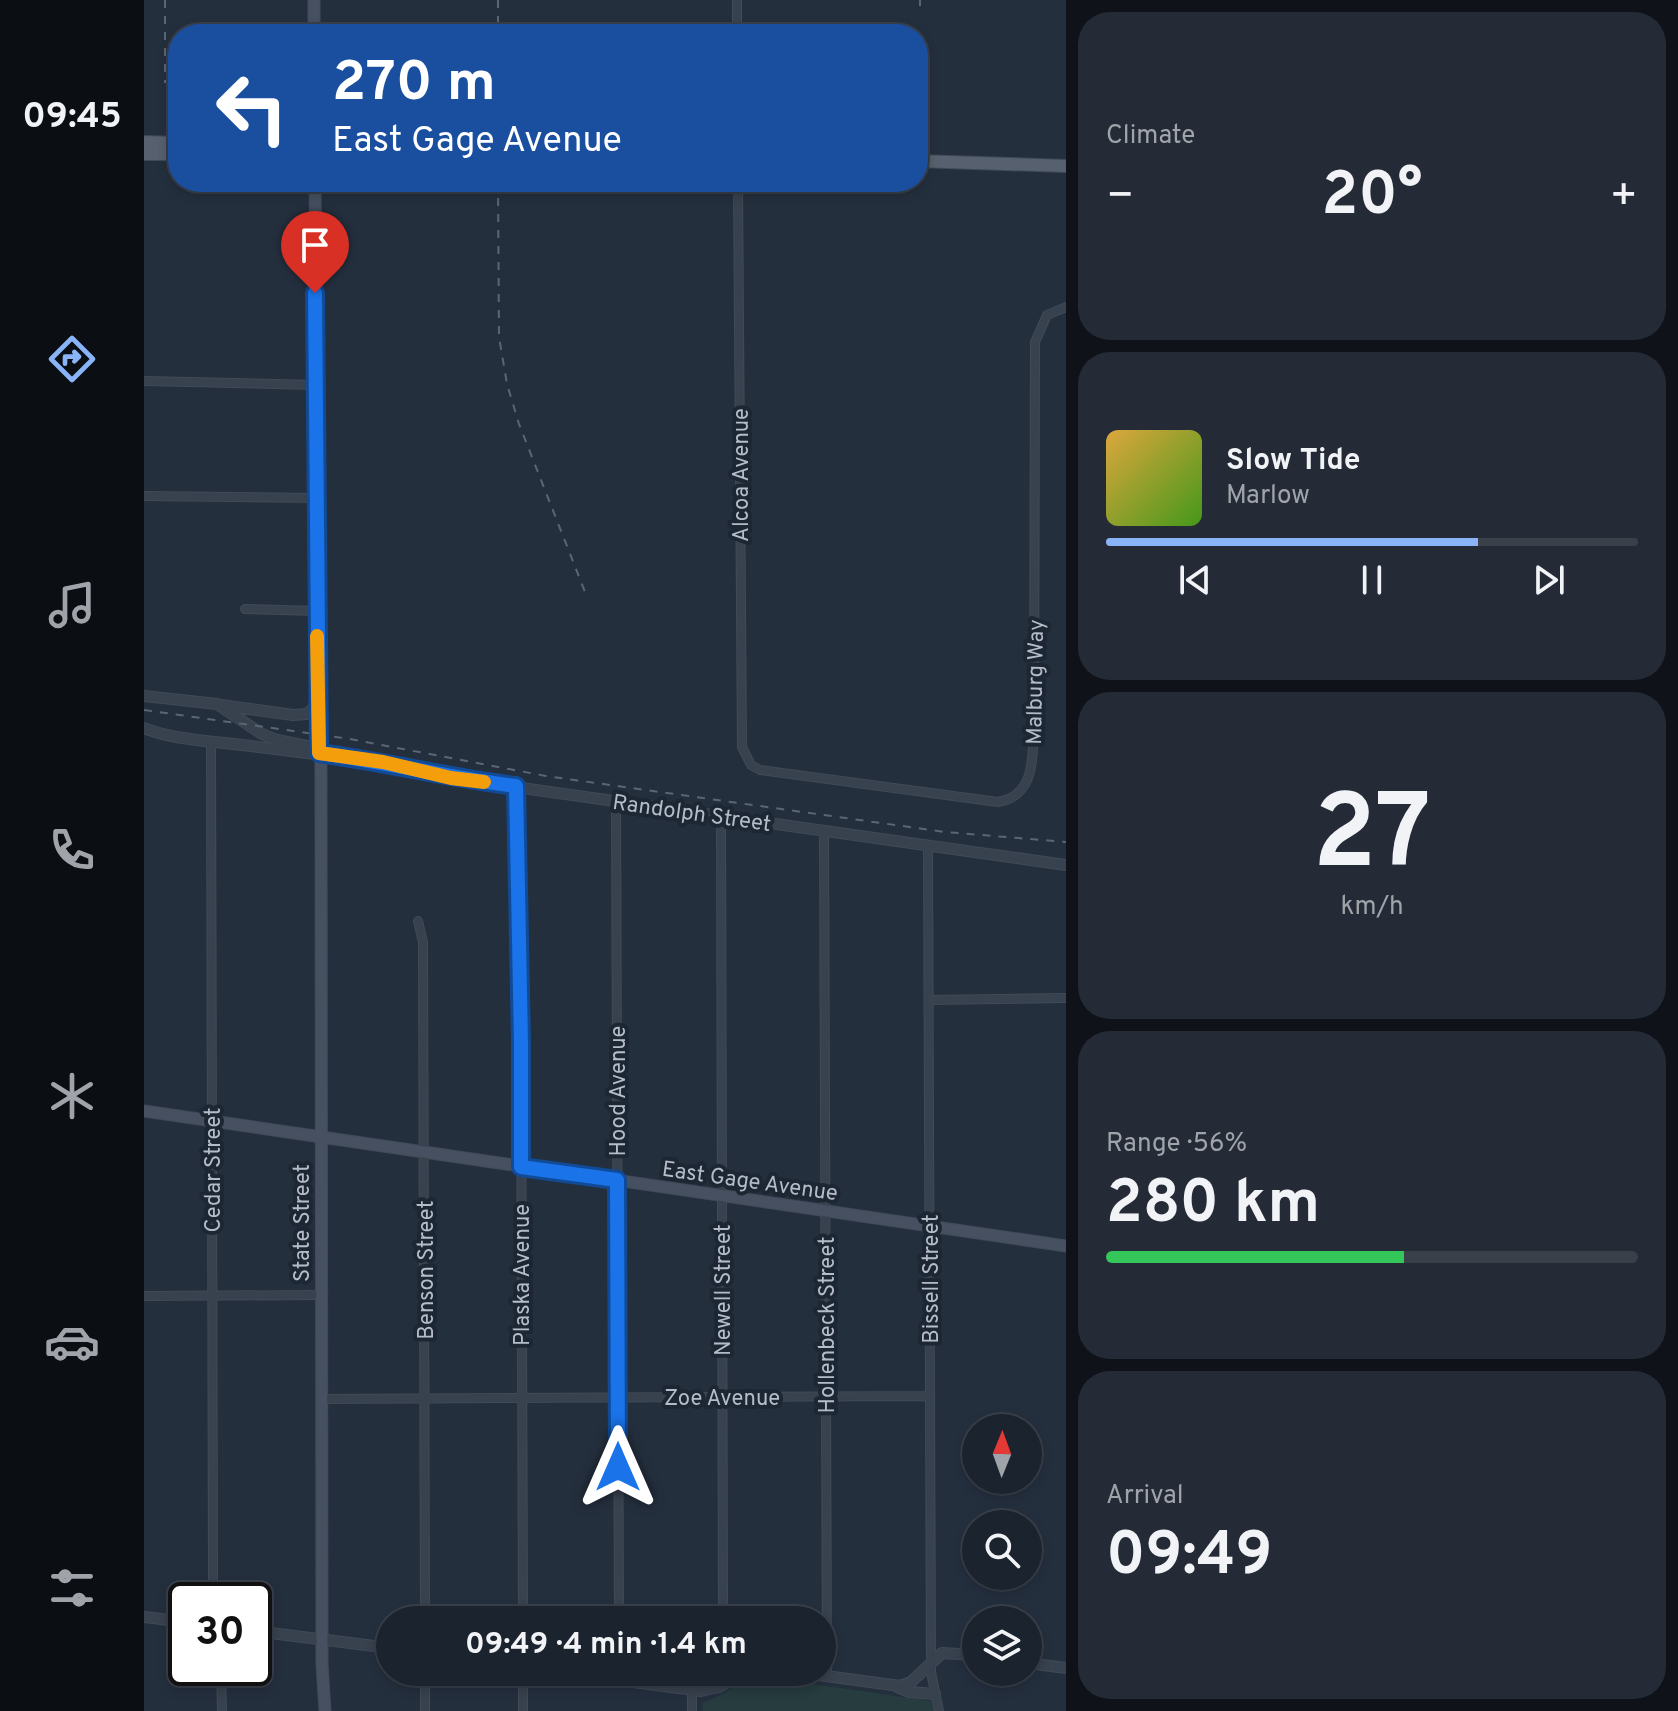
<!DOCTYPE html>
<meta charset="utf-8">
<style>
body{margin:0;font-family:Overpass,sans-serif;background:#242b36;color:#f1f3f6;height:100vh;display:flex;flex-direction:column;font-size:30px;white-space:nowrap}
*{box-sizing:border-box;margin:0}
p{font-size:26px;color:#a0a4aa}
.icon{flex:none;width:44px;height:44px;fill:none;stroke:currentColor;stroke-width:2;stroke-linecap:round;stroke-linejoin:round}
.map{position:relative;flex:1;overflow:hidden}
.sheet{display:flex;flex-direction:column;gap:12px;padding:12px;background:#0f1319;width:612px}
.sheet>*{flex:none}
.hud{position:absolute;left:24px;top:24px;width:760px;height:168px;border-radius:32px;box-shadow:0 4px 12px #0003,0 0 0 2px #39404a;background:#1a4fa0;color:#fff;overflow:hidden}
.needle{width:52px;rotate:1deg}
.tools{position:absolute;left:818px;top:1414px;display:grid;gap:16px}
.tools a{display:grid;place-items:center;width:80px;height:80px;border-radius:50%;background:#1b232e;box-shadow:0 4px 12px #0003,0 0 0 2px #39404a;font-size:40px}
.speed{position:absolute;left:24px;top:1582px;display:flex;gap:16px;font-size:40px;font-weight:700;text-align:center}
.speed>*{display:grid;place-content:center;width:104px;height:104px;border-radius:50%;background:#1b232e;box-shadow:0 4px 12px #0003,0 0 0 2px #39404a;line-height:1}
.speed .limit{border:4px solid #111;border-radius:12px;background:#fff;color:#111}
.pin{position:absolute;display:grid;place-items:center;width:68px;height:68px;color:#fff;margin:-82px -34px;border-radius:50% 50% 50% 0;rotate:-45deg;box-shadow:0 0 8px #0007}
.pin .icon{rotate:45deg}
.me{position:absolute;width:88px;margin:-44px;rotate:0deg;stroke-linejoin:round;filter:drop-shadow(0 0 6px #0008)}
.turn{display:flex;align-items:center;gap:28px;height:168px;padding:0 32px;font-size:36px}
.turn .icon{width:104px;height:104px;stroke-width:2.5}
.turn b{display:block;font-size:56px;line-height:68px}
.big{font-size:60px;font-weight:700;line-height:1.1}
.sheet .widget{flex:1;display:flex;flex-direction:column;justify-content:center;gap:12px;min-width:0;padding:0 28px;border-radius:32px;background:#242b36}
.sheet .dial{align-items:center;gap:0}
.dial b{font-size:104px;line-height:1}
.song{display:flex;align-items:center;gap:24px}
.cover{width:96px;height:96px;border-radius:12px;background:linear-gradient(135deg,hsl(40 70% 55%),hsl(100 70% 35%))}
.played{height:8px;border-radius:4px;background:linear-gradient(90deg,#8ab4f8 70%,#39404a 70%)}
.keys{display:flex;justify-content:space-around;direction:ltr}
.heat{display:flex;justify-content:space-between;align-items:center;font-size:44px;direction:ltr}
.charge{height:12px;border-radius:6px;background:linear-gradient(90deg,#34c759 56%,#39404a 0)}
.trip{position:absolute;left:232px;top:1606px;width:460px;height:80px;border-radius:40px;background:#1b232e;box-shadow:0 4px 12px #0003,0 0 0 2px #39404a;font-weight:700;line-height:80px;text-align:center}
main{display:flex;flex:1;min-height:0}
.menu{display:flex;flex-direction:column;width:144px;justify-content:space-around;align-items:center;background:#0b0e12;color:#a0a4aa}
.menu .icon{width:56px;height:56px}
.menu .selected{color:#8ab4f8}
.menu b{font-size:36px;color:#f1f3f6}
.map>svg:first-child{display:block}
</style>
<main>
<nav class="menu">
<b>09:45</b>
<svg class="icon selected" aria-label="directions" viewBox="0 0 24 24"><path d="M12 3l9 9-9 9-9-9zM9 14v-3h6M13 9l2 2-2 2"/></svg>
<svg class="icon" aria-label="music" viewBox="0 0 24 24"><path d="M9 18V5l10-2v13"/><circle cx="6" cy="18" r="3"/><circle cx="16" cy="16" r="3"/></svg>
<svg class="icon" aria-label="phone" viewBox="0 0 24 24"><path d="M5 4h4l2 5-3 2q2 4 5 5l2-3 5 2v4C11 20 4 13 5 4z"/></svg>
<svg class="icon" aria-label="climate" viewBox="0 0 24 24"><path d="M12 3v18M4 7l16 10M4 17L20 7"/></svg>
<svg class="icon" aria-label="car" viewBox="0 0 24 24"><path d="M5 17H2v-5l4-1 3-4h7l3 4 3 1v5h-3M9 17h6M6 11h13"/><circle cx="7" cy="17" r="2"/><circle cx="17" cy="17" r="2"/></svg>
<svg class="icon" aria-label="filters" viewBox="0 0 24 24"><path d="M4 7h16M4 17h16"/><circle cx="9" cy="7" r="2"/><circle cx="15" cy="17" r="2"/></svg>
</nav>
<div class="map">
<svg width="922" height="1711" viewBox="0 0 922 1711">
<rect width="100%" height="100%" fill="#242f3e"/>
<path fill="#263c3f" d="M619 1677 787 1701 790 1711H558L559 1702C580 1697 597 1677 619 1677Z"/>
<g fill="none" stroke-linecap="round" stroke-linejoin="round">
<g stroke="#414a57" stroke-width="10">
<path id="minor" d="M593 0V34
M594 182 598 747 607 765 616 770 854 802C891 796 888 759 890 730L891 342 903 315 922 307
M0 381 172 385
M0 496 174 498
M101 609 173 611
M67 741 69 1583 72 1600
M372 786 377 1043 379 1620
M472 802 475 1620
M577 816 579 1620
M680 830 683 1676
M784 845 787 1672 795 1711
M274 921 279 942 281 1620
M785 1000 922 998
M0 1296 177 1295
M177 1399 786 1396
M77 1668 78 1711
M379 1672V1711
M281 1711V1672
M548 1711V1690"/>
</g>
<g stroke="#414a57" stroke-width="12">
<path id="tertiary" d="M0 696 73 704 118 734 133 740 163 746 173 752
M77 705 149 715 163 714 174 704
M0 728C30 740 67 741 98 745 169 754 237 760 307 778L922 865
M0 1617 42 1622
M110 1631 246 1648
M884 1663 922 1668
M413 1672 557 1691 575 1687 600 1672
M652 1672 756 1686 767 1682 798 1653 832 1655
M753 1687 765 1692 791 1694"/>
</g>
<g stroke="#414a57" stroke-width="13">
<path id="secondary" d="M170 0V34
M171 182 177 774 178 1664 181 1711
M0 1111 922 1246"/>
</g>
<g stroke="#414a57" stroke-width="14">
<path id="primary" d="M0 142 34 143
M0 154H34
M774 161 922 166"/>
</g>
<use href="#minor" stroke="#38414e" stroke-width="8"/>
<use href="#tertiary" stroke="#38414e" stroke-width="10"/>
<use href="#secondary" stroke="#465061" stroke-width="11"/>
<use href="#primary" stroke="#56606e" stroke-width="12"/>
<path stroke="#5a6575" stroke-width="2" stroke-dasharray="8 8" stroke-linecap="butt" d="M21 0V83
M354 0V34
M776 6V0
M354 182 355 337 363 384 375 424 443 597
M0 710 206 739 402 776 801 832 922 842"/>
</g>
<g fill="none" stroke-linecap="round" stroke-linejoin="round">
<g stroke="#114b97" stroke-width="20">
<path id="route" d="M171 293 175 753C241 762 306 778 372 786L377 1043V1167L473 1180 474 1467"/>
</g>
<use href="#route" stroke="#1a73e8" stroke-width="14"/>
<path stroke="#f59e0b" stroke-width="14" d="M173 636 175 753 239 762 307 778 340 782"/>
</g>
<g text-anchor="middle" stroke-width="8" stroke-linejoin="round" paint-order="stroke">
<g font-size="22" fill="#b4bcc9" stroke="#1d2633">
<text transform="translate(596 475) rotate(-90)" y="8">Alcoa Avenue</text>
<text transform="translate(890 682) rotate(-89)" y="8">Malburg Way</text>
<text transform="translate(548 812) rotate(8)" y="8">Randolph Street</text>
<text transform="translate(473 1091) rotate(-90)" y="8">Hood Avenue</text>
<text transform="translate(68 1170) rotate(-90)" y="8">Cedar Street</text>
<text transform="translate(606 1180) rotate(8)" y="8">East Gage Avenue</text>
<text transform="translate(157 1223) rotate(-90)" y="8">State Street</text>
<text transform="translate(281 1270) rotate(-90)" y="8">Benson Street</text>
<text transform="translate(377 1275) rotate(-90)" y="8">Plaska Avenue</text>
<text transform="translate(786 1279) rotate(-90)" y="8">Bissell Street</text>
<text transform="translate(578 1290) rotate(-90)" y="8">Newell Street</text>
<text transform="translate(682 1325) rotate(-90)" y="8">Hollenbeck Street</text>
<text x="578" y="1405">Zoe Avenue</text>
</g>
</g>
</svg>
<div class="tools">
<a><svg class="needle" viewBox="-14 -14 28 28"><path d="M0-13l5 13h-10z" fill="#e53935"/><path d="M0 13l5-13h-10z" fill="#a0a4aa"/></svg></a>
<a><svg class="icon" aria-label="search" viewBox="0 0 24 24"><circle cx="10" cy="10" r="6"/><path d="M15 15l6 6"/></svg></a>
<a><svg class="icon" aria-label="layers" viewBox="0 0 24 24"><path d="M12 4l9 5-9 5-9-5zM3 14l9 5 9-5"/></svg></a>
</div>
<div class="speed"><div class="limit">30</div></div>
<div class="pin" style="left:171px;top:293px;background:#d93025"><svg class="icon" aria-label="arrive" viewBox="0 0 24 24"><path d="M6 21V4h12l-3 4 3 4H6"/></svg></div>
<svg class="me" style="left:474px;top:1467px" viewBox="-20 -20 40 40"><path d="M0-17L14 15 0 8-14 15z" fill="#1a73e8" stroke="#fff" stroke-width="4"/></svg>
<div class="trip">09:49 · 4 min · 1.4 km</div>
<div class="hud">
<div class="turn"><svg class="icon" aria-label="left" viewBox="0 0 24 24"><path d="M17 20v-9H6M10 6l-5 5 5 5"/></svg><div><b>270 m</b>East Gage Avenue</div></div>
</div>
</div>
<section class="sheet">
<div class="widget"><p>Climate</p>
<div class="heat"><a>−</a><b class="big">20°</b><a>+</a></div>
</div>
<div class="widget">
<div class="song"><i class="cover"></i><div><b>Slow Tide</b><p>Marlow</p></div></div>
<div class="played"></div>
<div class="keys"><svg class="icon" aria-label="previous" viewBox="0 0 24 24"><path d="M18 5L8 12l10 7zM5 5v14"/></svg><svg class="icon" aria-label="pause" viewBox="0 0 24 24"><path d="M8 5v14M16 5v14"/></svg><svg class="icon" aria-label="next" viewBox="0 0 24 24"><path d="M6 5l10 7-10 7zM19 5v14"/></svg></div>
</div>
<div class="widget dial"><b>27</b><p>km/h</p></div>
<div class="widget"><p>Range · 56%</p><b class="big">280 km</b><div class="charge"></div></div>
<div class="widget"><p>Arrival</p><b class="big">09:49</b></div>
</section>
</main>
